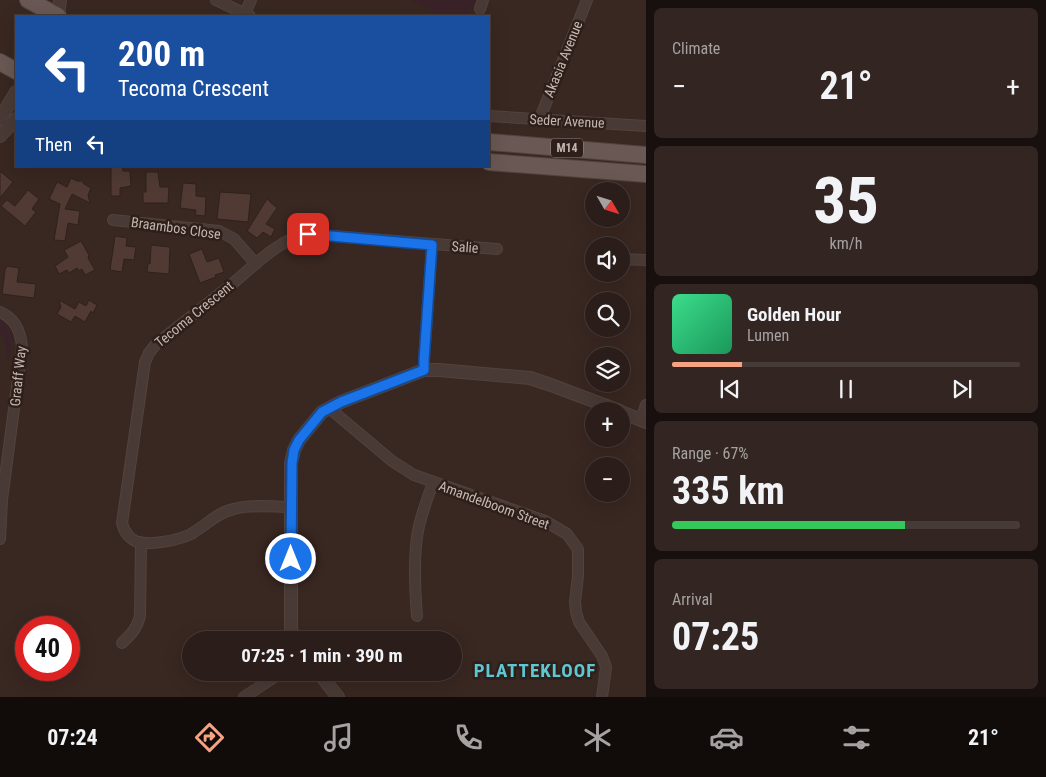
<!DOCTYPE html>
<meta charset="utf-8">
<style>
body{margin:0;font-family:"Roboto Condensed",sans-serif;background:#332622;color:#f1f3f6;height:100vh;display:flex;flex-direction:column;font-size:19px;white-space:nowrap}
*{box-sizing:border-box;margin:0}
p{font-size:16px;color:#a6a2a2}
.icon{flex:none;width:28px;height:28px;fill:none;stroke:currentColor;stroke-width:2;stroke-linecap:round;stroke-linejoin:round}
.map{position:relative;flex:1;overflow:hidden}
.panel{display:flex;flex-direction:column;gap:8px;padding:8px;background:#18100e;width:400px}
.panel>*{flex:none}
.guide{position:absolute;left:15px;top:15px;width:475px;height:152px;border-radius:0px;box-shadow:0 5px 20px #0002,0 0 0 1px #473b38;background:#1a4fa0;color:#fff;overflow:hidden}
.needle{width:32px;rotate:129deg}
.tools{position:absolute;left:585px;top:182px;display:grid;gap:10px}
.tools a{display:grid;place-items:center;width:45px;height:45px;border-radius:50%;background:#2b1d19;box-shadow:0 5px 20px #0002,0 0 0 1px #473b38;font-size:25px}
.speed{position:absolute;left:15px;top:616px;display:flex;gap:10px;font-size:25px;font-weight:700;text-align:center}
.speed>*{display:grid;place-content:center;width:65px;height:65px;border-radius:50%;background:#2b1d19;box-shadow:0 5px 20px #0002,0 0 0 1px #473b38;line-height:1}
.speed .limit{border:8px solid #d22;background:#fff;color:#111}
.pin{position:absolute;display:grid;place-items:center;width:42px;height:42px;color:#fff;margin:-21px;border-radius:10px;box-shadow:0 2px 8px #0006}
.me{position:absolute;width:55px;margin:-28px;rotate:0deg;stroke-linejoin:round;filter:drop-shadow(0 0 4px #0008)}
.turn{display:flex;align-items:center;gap:18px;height:105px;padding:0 20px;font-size:22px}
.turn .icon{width:65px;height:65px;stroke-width:2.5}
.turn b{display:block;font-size:35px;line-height:42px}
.then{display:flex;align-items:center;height:48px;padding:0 20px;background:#0003;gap:10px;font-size:19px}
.big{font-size:38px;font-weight:700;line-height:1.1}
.panel .tile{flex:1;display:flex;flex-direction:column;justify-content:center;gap:8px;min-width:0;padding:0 18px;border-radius:8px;background:#332622}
.panel .dial{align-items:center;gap:0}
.dial b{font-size:65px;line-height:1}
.song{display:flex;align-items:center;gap:15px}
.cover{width:60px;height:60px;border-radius:8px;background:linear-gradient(135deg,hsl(150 70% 55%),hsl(150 70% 35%))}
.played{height:5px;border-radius:2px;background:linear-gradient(90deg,#f6a384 20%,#473b38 20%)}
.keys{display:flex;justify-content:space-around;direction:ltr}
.heat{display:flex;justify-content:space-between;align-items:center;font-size:28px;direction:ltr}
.charge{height:8px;border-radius:4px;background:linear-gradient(90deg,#34c759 67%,#473b38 0)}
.trip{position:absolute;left:182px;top:631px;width:280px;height:50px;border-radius:25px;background:#2b1d19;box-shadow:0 5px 20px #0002,0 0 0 1px #473b38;font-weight:700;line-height:50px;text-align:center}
.dock{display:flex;height:80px;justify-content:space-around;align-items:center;background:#110c0a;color:#a6a2a2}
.dock .icon{width:35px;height:35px}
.dock .current{color:#f6a384}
.dock b{font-size:22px;color:#f1f3f6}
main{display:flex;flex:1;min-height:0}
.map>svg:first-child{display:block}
</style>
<main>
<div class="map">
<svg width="646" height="697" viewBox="0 0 646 697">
<rect width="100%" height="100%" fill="#392721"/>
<path fill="#3a2328" d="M411 0H478L474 9H469L467 14 442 16Z
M0 319 8 324 14 336 8 363 3 335 0 333Z"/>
<path fill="#503a33" stroke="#30211c" d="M111 166H122L123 171H130L131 186 120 188V196H111Z
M0 171 13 182 0 198Z
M146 172H158L160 187H169L168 203H143V192H146Z
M71 178 77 181H82L84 184 91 188 88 195 90 203 72 194 65 209 80 211 78 225 68 223 65 241 54 240 60 204 49 199 57 182 67 187Z
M183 183 196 184V196L206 197 205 216 195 215 196 210 180 208Z
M28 190 39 199 32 209 36 212 25 226 1 206 7 200 15 206Z
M220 192 251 194 248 222 217 219Z
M267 199 277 208 266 224 275 229 271 237 263 232 257 238 247 231Z
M115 236 127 238 126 246 136 247 134 260 124 259 122 272 110 270Z
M81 241 89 255 88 258 95 270 85 275 82 269 79 271 77 268 69 273 67 270 59 274 55 266 68 257 64 250Z
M151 245 170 247 169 274 147 272 148 263 150 264Z
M202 249 207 262 219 258 224 272 215 275 216 277 200 283 189 254Z
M7 266 19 268 17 282 36 284 34 298 2 294 5 270Z
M59 300 75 309 79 302 86 306 89 300 97 305 93 313 91 311 85 322 75 316 71 322 57 314 61 307Z"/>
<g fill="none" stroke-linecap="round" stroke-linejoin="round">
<g stroke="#52433e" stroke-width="12">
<path id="minor" d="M216 0 250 16
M480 9 483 0
M245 13 251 0
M489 116 646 126
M540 118 587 0
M113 220 219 231 234 239 256 264
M621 259 646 260
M0 312C16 319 21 332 22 348L2 500 0 539
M424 370V360L432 245
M329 408 392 461 414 475 545 521 567 534 578 549V576L575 602 576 612 579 622 602 656 606 667 602 697
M641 419 646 405
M291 507C273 507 251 504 234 509 218 512 205 526 191 534 179 540 143 548 132 539 126 535 124 530 122 523L145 362 149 353 156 344C182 324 207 304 232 284 254 266 280 238 308 234L497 249
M417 616C415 590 413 557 418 531 421 515 427 499 433 483
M122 643C131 634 137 629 140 616L141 543
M244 697 282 672"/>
</g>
<g stroke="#52433e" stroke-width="14">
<path id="tertiary" d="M58 16 60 0
M0 119 16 92
M0 136 16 119
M621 412 646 422
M294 640 291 629V463L294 450 299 440 322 412 341 402 424 370H439L530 378 551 385 620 411
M318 672 338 697"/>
</g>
<g stroke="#52433e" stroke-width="18">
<path id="primary" d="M28 0 58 16
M0 62 16 71
M489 142 646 155
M489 162 646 174"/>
</g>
<use href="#minor" stroke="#493a35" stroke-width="10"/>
<use href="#tertiary" stroke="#493a35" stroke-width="12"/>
<use href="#primary" stroke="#695853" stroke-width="16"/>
</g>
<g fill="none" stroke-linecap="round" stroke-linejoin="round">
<g stroke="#114b97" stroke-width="12">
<path id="route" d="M291 559 292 463 294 450 299 440 322 412 341 402 424 370V360L432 245 308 234"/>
</g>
<use href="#route" stroke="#1a73e8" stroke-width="9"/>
</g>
<g text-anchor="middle" stroke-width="5" stroke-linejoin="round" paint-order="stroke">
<rect fill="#2e1f1a" stroke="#988983" stroke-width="1" x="551" y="138.5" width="32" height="19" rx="4"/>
<g font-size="12" font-weight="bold" fill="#c5b6b0">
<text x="567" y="152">M14</text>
</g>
<g font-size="14" fill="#c5b6b0" stroke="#2e1f1a">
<text transform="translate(563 59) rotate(-68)" y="5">Akasia Avenue</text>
<text transform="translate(567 121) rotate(3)" y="5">Seder Avenue</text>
<text transform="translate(176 228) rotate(8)" y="5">Braambos Close</text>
<text transform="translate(465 247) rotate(4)" y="5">Salie</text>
<text transform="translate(194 314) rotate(-39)" y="5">Tecoma Crescent</text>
<text transform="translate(18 376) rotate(-84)" y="5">Graaff Way</text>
<text transform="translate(494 505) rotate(20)" y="5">Amandelboom Street</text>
</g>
<g font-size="19" font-weight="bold" letter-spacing="1" fill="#5ec7d2" stroke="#2e1f1a">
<text x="535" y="677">PLATTEKLOOF</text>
</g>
</g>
</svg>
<div class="tools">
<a><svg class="needle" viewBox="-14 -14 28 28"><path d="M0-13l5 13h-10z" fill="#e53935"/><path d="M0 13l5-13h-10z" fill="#a6a2a2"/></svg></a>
<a><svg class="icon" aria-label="sound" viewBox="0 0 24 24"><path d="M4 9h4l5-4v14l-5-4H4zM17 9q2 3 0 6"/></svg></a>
<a><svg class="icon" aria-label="search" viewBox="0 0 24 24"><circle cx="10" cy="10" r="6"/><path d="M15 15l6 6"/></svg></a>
<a><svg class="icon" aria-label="layers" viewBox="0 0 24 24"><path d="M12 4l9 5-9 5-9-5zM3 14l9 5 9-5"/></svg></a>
<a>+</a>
<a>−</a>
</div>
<div class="speed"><div class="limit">40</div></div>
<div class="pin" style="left:308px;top:234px;background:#d93025"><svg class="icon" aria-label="arrive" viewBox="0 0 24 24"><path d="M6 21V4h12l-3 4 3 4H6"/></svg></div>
<svg class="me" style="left:291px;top:559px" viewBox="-20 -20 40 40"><circle r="17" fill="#1a73e8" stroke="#fff" stroke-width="3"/><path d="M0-11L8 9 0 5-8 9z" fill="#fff"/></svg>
<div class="trip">07:25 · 1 min · 390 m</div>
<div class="guide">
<div class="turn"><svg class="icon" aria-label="left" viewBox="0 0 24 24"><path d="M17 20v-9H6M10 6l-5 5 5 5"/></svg><div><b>200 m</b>Tecoma Crescent</div></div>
<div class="then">Then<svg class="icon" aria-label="left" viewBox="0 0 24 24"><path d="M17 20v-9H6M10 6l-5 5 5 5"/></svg></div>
</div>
</div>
<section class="panel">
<div class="tile"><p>Climate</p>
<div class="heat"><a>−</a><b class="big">21°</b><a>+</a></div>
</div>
<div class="tile dial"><b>35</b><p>km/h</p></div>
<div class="tile">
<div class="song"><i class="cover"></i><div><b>Golden Hour</b><p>Lumen</p></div></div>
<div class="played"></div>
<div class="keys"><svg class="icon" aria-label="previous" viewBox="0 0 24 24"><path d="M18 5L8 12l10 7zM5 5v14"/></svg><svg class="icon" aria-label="pause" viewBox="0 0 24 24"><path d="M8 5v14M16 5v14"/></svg><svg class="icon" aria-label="next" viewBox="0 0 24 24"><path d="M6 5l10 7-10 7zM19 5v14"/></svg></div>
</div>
<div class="tile"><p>Range · 67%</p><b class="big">335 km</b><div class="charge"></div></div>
<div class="tile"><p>Arrival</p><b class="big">07:25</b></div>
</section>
</main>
<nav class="dock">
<b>07:24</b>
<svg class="icon current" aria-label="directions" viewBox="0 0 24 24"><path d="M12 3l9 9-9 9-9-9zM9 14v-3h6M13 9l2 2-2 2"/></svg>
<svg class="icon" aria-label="music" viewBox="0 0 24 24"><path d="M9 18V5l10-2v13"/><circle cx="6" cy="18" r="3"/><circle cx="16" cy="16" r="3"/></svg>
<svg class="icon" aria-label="phone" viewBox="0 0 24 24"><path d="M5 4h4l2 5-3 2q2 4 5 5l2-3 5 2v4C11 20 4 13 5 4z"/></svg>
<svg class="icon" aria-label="climate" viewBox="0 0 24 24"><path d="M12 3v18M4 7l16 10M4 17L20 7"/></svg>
<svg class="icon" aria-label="car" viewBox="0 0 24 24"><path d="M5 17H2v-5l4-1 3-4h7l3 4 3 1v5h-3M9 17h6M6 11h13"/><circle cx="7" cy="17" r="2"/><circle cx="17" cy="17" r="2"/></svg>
<svg class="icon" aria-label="filters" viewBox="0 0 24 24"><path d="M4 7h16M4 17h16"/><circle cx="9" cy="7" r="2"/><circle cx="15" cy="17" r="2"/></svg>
<b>21°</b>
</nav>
